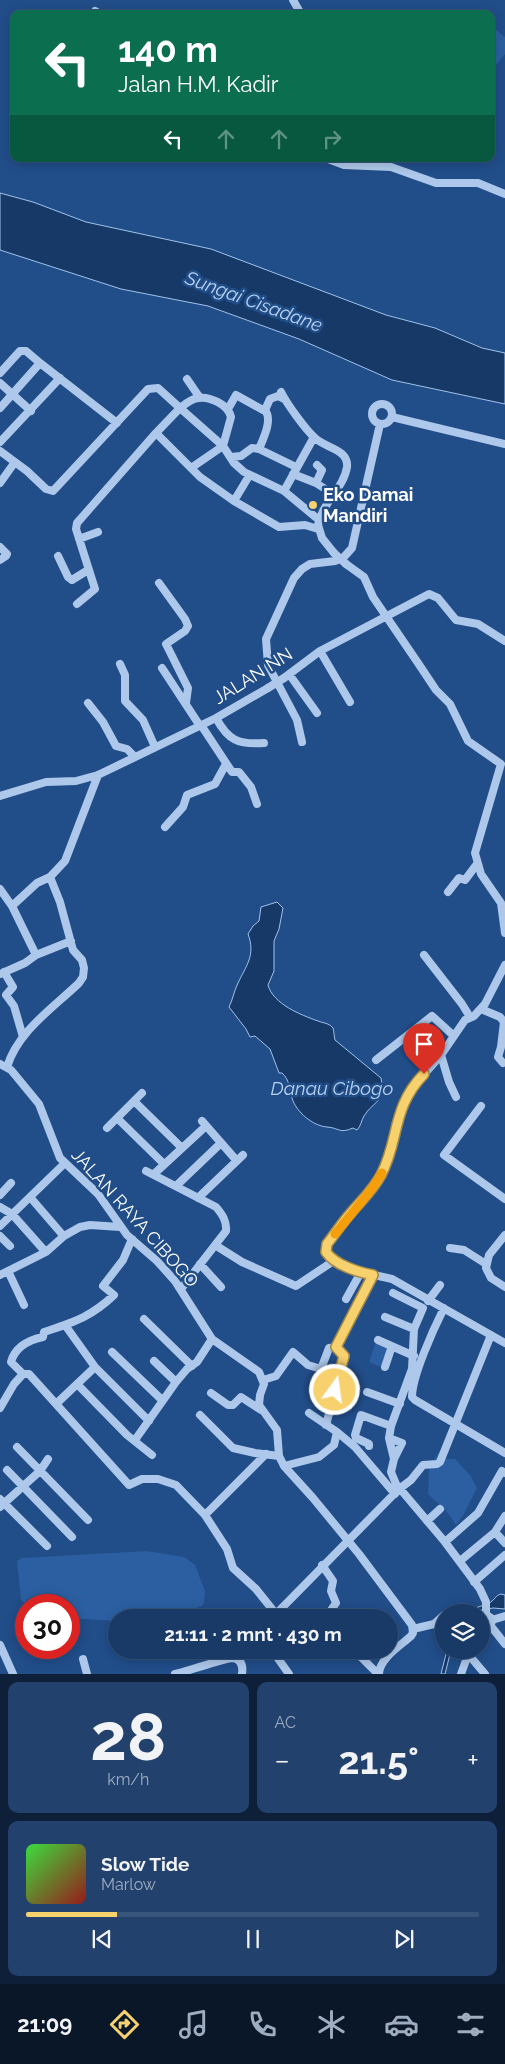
<!DOCTYPE html>
<html lang="id">
<meta charset="utf-8">
<style>
body{margin:0;font-family:Raleway,sans-serif;background:#22416d;color:#f1f3f6;height:100vh;display:flex;flex-direction:column;font-size:19px;white-space:nowrap}
*{box-sizing:border-box;margin:0}
p{font-size:16px;color:#9fadc0}
.icon{flex:none;width:28px;height:28px;fill:none;stroke:currentColor;stroke-width:2;stroke-linecap:round;stroke-linejoin:round}
.map{position:relative;height:1674px;overflow:hidden}
.side{display:flex;flex-direction:column;gap:8px;padding:8px;background:#0e2039;flex:1}
.side>*{flex:none}
.guide{position:absolute;left:10px;top:10px;width:485px;height:152px;border-radius:10px;box-shadow:0 2px 12px #0003,0 0 0 1px #37547b;background:#0b6e4f;color:#fff;overflow:hidden}
.controls{position:absolute;left:435px;top:1604px;display:grid;gap:10px}
.controls a{display:grid;place-items:center;width:55px;height:55px;border-radius:50%;background:#193a67;box-shadow:0 2px 12px #0003,0 0 0 1px #37547b;font-size:25px}
.speed{position:absolute;left:15px;top:1594px;display:flex;gap:10px;font-size:25px;font-weight:700;text-align:center}
.speed>*{display:grid;place-content:center;width:65px;height:65px;border-radius:50%;background:#193a67;box-shadow:0 2px 12px #0003,0 0 0 1px #37547b;line-height:1}
.speed .limit{border:8px solid #d22;background:#fff;color:#111}
.pin{position:absolute;display:grid;place-items:center;width:42px;height:42px;color:#fff;margin:-51px -21px;border-radius:50% 50% 50% 0;rotate:-45deg;box-shadow:0 0 5px #0007}
.pin .icon{rotate:45deg}
.me{position:absolute;width:55px;margin:-28px;rotate:14deg;stroke-linejoin:round;filter:drop-shadow(0 0 4px #0008)}
.turn{display:flex;align-items:center;gap:18px;height:105px;padding:0 25px;font-size:22px}
.turn .icon{width:65px;height:65px;stroke-width:2.5}
.turn b{display:block;font-size:35px;line-height:42px}
.lanes{display:flex;align-items:center;height:48px;padding:0 25px;background:#0003;justify-content:center;gap:25px;direction:ltr}
.lanes .off{opacity:.35}
.big{font-size:38px;font-weight:700;line-height:1.1}
.side .widget{flex:1;display:flex;flex-direction:column;justify-content:center;gap:8px;min-width:0;padding:0 18px;border-radius:10px;background:#22416d}
.side .dial{align-items:center;gap:0}
.dial b{font-size:65px;line-height:1}
.song{display:flex;align-items:center;gap:15px}
.cover{width:60px;height:60px;border-radius:8px;background:linear-gradient(135deg,hsl(120 70% 55%),hsl(0 70% 35%))}
.played{height:5px;border-radius:2px;background:linear-gradient(90deg,#f7d16e 20%,#37547b 20%)}
.keys{display:flex;justify-content:space-around;direction:ltr}
.heat{display:flex;justify-content:space-between;align-items:center;font-size:28px;direction:ltr}
.side .tiles{flex:1;display:grid;gap:8px;grid-template-columns:1fr 1fr}
.widget:last-child{grid-column:span 2}
.trip{position:absolute;left:108px;top:1609px;width:290px;height:50px;border-radius:25px;background:#193a67;box-shadow:0 2px 12px #0003,0 0 0 1px #37547b;font-weight:700;line-height:50px;text-align:center}
.tabs{display:flex;height:80px;justify-content:space-around;align-items:center;background:#0a1729;color:#9fadc0}
.tabs .icon{width:35px;height:35px}
.tabs .selected{color:#f7d16e}
.tabs b{font-size:22px;color:#f1f3f6}
.map>svg:first-child{display:block}
</style>
<div class="map">
<svg width="505" height="1674" viewBox="0 0 505 1674">
<rect width="100%" height="100%" fill="#214d89"/>
<path fill="#2b5fa1" d="M491 26 505 37V54L491 71Z
M376 1341 389 1347 383 1368 369 1362Z
M439 1452H442L446 1459H455L470 1475 477 1488 464 1514 456 1525 447 1512 428 1494 429 1468Z
M147 1551 184 1557 195 1565 205 1591 204 1603 202 1606 167 1617 116 1618V1621L69 1618V1605H28L21 1600 17 1561 22 1558Z"/>
<path fill="#173968" stroke="#a0c3eb" d="M0 193 33 202 86 222 211 249 386 315 435 328 482 348 505 353V404L392 380 299 339 208 306 121 289 0 250Z
M277 902 283 908 279 929 274 941V971L268 985C273 1004 301 1015 318 1021 323 1023 329 1023 333 1028 334 1031 334 1036 335 1040L381 1078C386 1103 374 1100 364 1116 361 1121 361 1126 357 1130L353 1128C339 1134 340 1128 327 1127 313 1126 296 1112 292 1098 289 1089 290 1080 282 1073H279L270 1049 255 1036 250 1037 246 1029 229 1007C233 999 234 991 238 983 246 966 256 955 248 934L253 926 259 921 261 907Z
M501 1594 505 1595V1609L493 1608 470 1612C477 1605 488 1606 492 1601 496 1598 495 1596 501 1594Z
M447 1650H451L445 1674H441Z"/>
<g fill="none" stroke-linecap="round" stroke-linejoin="round">
<path stroke="#adc8ea" stroke-width="8" d="M293 0 301 14
M95 11 100 14
M126 14H129
M328 159 344 165 391 167 436 183H478L505 194
M40 363 117 423
M0 373 20 351H26L40 363 0 408
M187 379 200 398
M0 383 31 411
M281 392C287 404 305 429 315 438 325 448 349 449 347 467 344 488 322 503 318 525L322 538 334 553
M372 414a10 10 0 1 1 20 0a10 10 0 1 1-20 0Z
M228 409 236 395 263 410H265L270 399 278 396 284 399
M392 417 505 444
M156 433 180 408 223 446 234 463 244 472 284 491 319 520
M0 442 60 378
M259 449C263 439 273 420 265 410
M0 451 27 471 46 489 53 491 148 389 158 388 180 408C185 404 191 399 198 398 209 396 228 404 231 417L223 446 191 468
M231 457 241 456 252 448 259 449 296 467
M293 474 316 483 333 494
M0 483 15 462
M316 483 322 470 317 465
M284 491 314 437
M234 501 249 476
M79 539 98 532
M0 547 7 554 6 556 0 560
M58 556 68 577 72 580 88 570
M346 564 364 577 373 597 418 663 436 690 450 704 468 741 501 764 475 853 481 874 501 903 505 933
M159 583 185 619 188 626 185 631 166 644 188 688 186 703
M77 604 95 589 76 529 77 523 156 433 200 477 234 501 279 527 305 525 318 529
M320 651 350 702
M120 664 125 675V701L143 720 155 747
M162 668 200 726
M289 674 317 713
M284 678 320 651 429 594 438 598 456 620 478 624 505 641
M88 703 103 722 116 746 127 749 135 757
M216 718C228 740 238 745 264 743
M201 725 232 772H239L251 787 257 804
M302 742 297 720 268 665 266 639 294 578 302 569 310 564 335 561 343 558 352 548 380 424
M0 796 46 782 76 781 98 775 216 718 268 688
M165 827 183 807 187 795 215 784 226 764
M0 889 12 906
M448 892 459 878 465 880 477 864
M36 955 71 941
M424 955 462 1004 470 1017
M505 965 485 1004 474 1016 465 1020 441 1055 411 1089 396 1122 390 1149 381 1175 371 1190 348 1216 326 1248 328 1255 335 1260 361 1272 392 1279 505 1343
M4 972 13 987 6 995 14 1006 23 1037
M0 974 25 963 36 955 12 906 37 883 50 877 65 861 98 775
M481 1009 500 1017 504 1022 501 1047 498 1057 503 1063
M441 1055 449 1082 456 1097
M376 1060 432 1016 454 1036
M0 1064 11 1070 39 1104 60 1158 98 1194 127 1235 157 1261 175 1281 212 1339 259 1372 264 1384 260 1395 259 1405 277 1430 279 1456 284 1466 313 1498 359 1554 412 1625 413 1633 411 1636C400 1646 379 1659 379 1674
M7 1067C18 1031 53 1008 79 983L83 977 84 968 82 960 73 950 60 902 50 877
M134 1101 182 1148
M481 1106 444 1155 505 1199
M117 1118 164 1164
M202 1121 237 1161
M107 1128 142 1093
M146 1171 216 1207C222 1214 227 1221 226 1231L181 1289
M154 1174 206 1126
M176 1186 221 1143
M0 1195 11 1183
M30 1197 61 1233
M198 1198 243 1155
M0 1207 12 1214 43 1249
M0 1226 65 1163
M505 1235 489 1255 486 1268 491 1278 505 1287
M0 1236 10 1246
M215 1245 242 1262 296 1286 335 1260
M450 1248 464 1250 486 1264
M200 1264 221 1287
M8 1271 24 1305
M0 1275 46 1252 64 1236 80 1227 90 1225 120 1227
M393 1293 423 1308 414 1329 412 1369 391 1426 389 1438 394 1459 391 1472 396 1484 445 1542 480 1589 486 1602V1616
M346 1299 361 1272
M428 1301 440 1285
M444 1308C434 1328 412 1376 412 1397L415 1400 505 1453
M385 1317 414 1329
M144 1319 192 1366
M65 1325 95 1367 149 1421
M378 1340 414 1356
M112 1352 162 1400
M154 1361 176 1382
M385 1367 392 1346
M23 1374 11 1362C15 1347 29 1340 43 1337L44 1332C74 1322 91 1317 114 1295L103 1286 123 1260 132 1239
M263 1380 276 1376 293 1352 308 1365 321 1369 329 1348 336 1347
M77 1384 127 1435 152 1455
M367 1392 400 1404
M211 1393 228 1405H233L241 1397 261 1410
M56 1404 95 1367
M0 1408 14 1384 23 1374H29L129 1485 142 1479H158L176 1485 205 1515 227 1549 233 1568 256 1589 276 1614
M200 1415 233 1448 255 1453 279 1456
M326 1425 344 1356 336 1347 373 1275
M337 1432 355 1447 395 1494
M389 1438 402 1443 394 1459
M135 1440 176 1382 187 1369 197 1362 212 1339
M369 1446V1444L356 1438 355 1435 361 1415 391 1426
M17 1447 88 1520
M284 1466 319 1457 334 1445 337 1432 309 1413
M7 1470 72 1537
M0 1499 47 1546
M0 1507 40 1471 48 1459
M205 1515 266 1454
M427 1521 440 1509
M495 1532 505 1543
M445 1542 478 1513 502 1471 505 1473
M460 1561 495 1532 505 1516
M322 1565 333 1581 331 1591 336 1603 329 1613 330 1618
M474 1582 505 1555
M482 1621a5 5 0 1 1 10 0a5 5 0 1 1-10 0Z
M272 1618 399 1489 411 1480 423 1465 437 1464 440 1462 491 1335
M492 1620 505 1616
M490 1625 505 1644
M413 1629 434 1624 444 1615
M0 1645 13 1674
M272 1650 289 1674
M354 1650 378 1674
M468 1654 485 1674
M83 1659 87 1674
M175 1674C186 1672 227 1657 234 1658 242 1660 243 1667 242 1674
M461 1674 469 1652"/>
<path stroke="#adc8ea" stroke-width="8" d="M334 553 346 564
M268 688 284 678"/>
</g>
<g fill="none" stroke-linecap="round" stroke-linejoin="round">
<g stroke="#a18848" stroke-width="12">
<path id="route" d="M335 1390 344 1356 336 1347 373 1275C358 1272 335 1265 326 1252L327 1244C335 1234 342 1223 350 1214 361 1201 373 1190 381 1175 400 1139 391 1108 424 1074"/>
</g>
<use href="#route" stroke="#f7d16e" stroke-width="9"/>
<path stroke="#f59e0b" stroke-width="9" d="M335 1234 371 1190 382 1173"/>
</g>
<circle fill="#f7d16e" stroke="#214d89" stroke-width="2" cx="313" cy="505" r="5"/>
<g text-anchor="middle" stroke-width="5" stroke-linejoin="round" paint-order="stroke">
<g font-size="18" font-weight="bold" fill="#fff" stroke="#214d89" text-anchor="start">
<text x="323" y="501">Eko Damai<tspan x="323" dy="21">Mandiri</tspan></text>
</g>
<g font-size="18" fill="#fff" stroke="#214d89">
<text transform="translate(253 676) rotate(-32)" y="6">JALAN NN</text>
<text transform="translate(135 1218) rotate(48)" y="6">JALAN RAYA CIBOGO</text>
</g>
<g font-size="19" font-style="italic" fill="#b8d2f1" stroke="#214d89">
<text transform="translate(254 301) rotate(20)" y="7">Sungai Cisadane</text>
<text x="332" y="1095">Danau Cibogo</text>
</g>
</g>
</svg>
<div class="controls">
<a><svg class="icon" aria-label="layers" viewBox="0 0 24 24"><path d="M12 4l9 5-9 5-9-5zM3 14l9 5 9-5"/></svg></a>
</div>
<div class="speed"><div class="limit">30</div></div>
<div class="pin" style="left:424px;top:1074px;background:#d93025"><svg class="icon" aria-label="arrive" viewBox="0 0 24 24"><path d="M6 21V4h12l-3 4 3 4H6"/></svg></div>
<svg class="me" style="left:335px;top:1390px" viewBox="-20 -20 40 40"><circle r="17" fill="#f7d16e" stroke="#fff" stroke-width="3"/><path d="M0-11L8 9 0 5-8 9z" fill="#fff"/></svg>
<div class="trip">21:11 · 2 mnt · 430 m</div>
<div class="guide">
<div class="turn"><svg class="icon" aria-label="left" viewBox="0 0 24 24"><path d="M17 20v-9H6M10 6l-5 5 5 5"/></svg><div><b>140 m</b>Jalan H.M. Kadir</div></div>
<div class="lanes"><svg class="icon" aria-label="left" viewBox="0 0 24 24"><path d="M17 20v-9H6M10 6l-5 5 5 5"/></svg><svg class="icon off" aria-label="ahead" viewBox="0 0 24 24"><path d="M12 20V5M6 11l6-6 6 6"/></svg><svg class="icon off" aria-label="ahead" viewBox="0 0 24 24"><path d="M12 20V5M6 11l6-6 6 6"/></svg><svg class="icon off" aria-label="right" viewBox="0 0 24 24"><path d="M7 20v-9h11M14 6l5 5-5 5"/></svg></div>
</div>
</div>
<section class="side">
<div class="tiles">
<div class="widget dial"><b>28</b><p>km/h</p></div>
<div class="widget"><p>AC</p>
<div class="heat"><a>−</a><b class="big">21.5°</b><a>+</a></div>
</div>
<div class="widget">
<div class="song"><i class="cover"></i><div><b>Slow Tide</b><p>Marlow</p></div></div>
<div class="played"></div>
<div class="keys"><svg class="icon" aria-label="previous" viewBox="0 0 24 24"><path d="M18 5L8 12l10 7zM5 5v14"/></svg><svg class="icon" aria-label="pause" viewBox="0 0 24 24"><path d="M8 5v14M16 5v14"/></svg><svg class="icon" aria-label="next" viewBox="0 0 24 24"><path d="M6 5l10 7-10 7zM19 5v14"/></svg></div>
</div>
</div>
</section>
<nav class="tabs">
<b>21:09</b>
<svg class="icon selected" aria-label="directions" viewBox="0 0 24 24"><path d="M12 3l9 9-9 9-9-9zM9 14v-3h6M13 9l2 2-2 2"/></svg>
<svg class="icon" aria-label="music" viewBox="0 0 24 24"><path d="M9 18V5l10-2v13"/><circle cx="6" cy="18" r="3"/><circle cx="16" cy="16" r="3"/></svg>
<svg class="icon" aria-label="phone" viewBox="0 0 24 24"><path d="M5 4h4l2 5-3 2q2 4 5 5l2-3 5 2v4C11 20 4 13 5 4z"/></svg>
<svg class="icon" aria-label="climate" viewBox="0 0 24 24"><path d="M12 3v18M4 7l16 10M4 17L20 7"/></svg>
<svg class="icon" aria-label="car" viewBox="0 0 24 24"><path d="M5 17H2v-5l4-1 3-4h7l3 4 3 1v5h-3M9 17h6M6 11h13"/><circle cx="7" cy="17" r="2"/><circle cx="17" cy="17" r="2"/></svg>
<svg class="icon" aria-label="filters" viewBox="0 0 24 24"><path d="M4 7h16M4 17h16"/><circle cx="9" cy="7" r="2"/><circle cx="15" cy="17" r="2"/></svg>
</nav>
